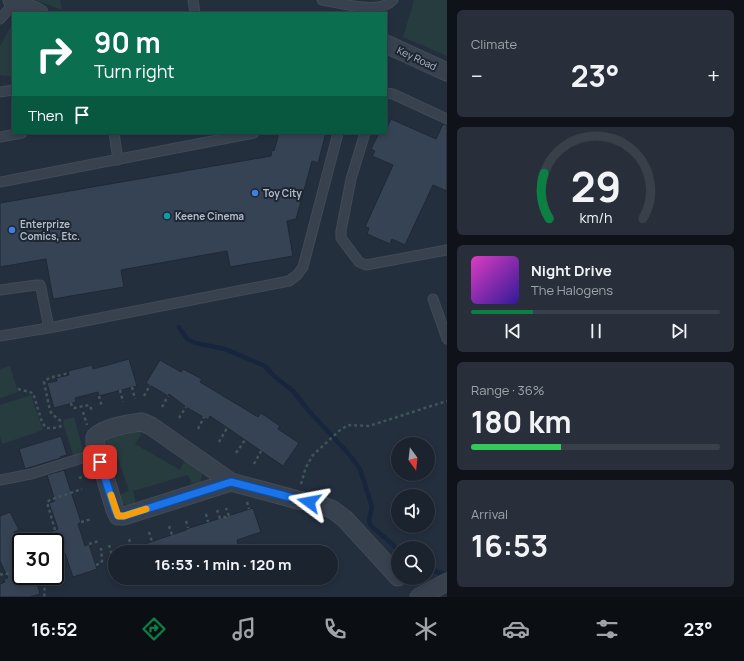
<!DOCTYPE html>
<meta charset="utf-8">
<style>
body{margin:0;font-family:Manrope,sans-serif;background:#282f3a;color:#f1f3f6;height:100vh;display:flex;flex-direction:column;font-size:15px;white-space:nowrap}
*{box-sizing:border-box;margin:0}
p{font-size:13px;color:#a0a4aa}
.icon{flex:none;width:22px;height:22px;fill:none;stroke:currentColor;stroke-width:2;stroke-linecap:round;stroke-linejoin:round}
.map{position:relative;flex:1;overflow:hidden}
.panel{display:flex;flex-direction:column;gap:10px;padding:10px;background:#0f1319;width:297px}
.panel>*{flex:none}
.hud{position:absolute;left:12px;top:12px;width:375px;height:122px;border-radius:0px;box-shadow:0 2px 6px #0003,0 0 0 1px #39404a;background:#0b6e4f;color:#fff;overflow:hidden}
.needle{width:26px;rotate:165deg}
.controls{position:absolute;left:391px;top:437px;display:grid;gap:8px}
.controls a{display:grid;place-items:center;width:44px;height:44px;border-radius:50%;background:#1b232e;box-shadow:0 2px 6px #0003,0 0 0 1px #39404a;font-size:20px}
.speed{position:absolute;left:12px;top:533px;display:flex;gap:8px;font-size:20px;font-weight:700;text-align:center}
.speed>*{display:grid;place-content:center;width:52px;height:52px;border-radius:50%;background:#1b232e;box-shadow:0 2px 6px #0003,0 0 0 1px #39404a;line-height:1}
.speed .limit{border:2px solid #111;border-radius:6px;background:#fff;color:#111}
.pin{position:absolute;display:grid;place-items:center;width:34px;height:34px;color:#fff;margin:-17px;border-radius:8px;box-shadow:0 2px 6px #0006}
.me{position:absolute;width:44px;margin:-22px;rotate:283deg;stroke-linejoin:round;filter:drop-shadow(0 0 3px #0008)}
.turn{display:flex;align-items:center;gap:14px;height:84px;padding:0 16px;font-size:18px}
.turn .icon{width:52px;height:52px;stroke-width:2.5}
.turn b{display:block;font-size:28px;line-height:34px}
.then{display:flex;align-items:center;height:38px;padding:0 16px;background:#0003;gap:8px;font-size:15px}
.big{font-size:30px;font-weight:700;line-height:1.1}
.panel .card{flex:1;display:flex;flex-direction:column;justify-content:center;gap:6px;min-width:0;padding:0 14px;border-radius:6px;background:#282f3a}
.panel .dial{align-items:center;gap:0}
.dial svg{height:104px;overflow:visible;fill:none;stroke:#39404a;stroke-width:7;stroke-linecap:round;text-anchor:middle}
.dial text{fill:#f1f3f6;stroke:none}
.song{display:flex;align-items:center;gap:12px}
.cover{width:48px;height:48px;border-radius:6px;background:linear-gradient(135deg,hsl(310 70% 55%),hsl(250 70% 35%))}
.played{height:4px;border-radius:2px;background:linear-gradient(90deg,#0b8043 25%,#39404a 25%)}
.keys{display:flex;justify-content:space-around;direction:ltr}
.heat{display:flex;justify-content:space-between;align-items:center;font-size:22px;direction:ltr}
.charge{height:6px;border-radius:3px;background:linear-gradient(90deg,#34c759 36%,#39404a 0)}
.trip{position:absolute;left:108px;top:545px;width:230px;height:40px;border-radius:20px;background:#1b232e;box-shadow:0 2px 6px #0003,0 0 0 1px #39404a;font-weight:700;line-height:40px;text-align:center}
.tabs{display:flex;height:64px;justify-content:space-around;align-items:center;background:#0b0e12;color:#a0a4aa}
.tabs .icon{width:28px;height:28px}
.tabs .active{color:#0b8043}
.tabs b{font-size:18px;color:#f1f3f6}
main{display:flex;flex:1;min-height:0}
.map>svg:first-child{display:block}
</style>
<main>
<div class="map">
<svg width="447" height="597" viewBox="0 0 447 597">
<rect width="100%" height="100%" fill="#242f3e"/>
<path fill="#263c3f" d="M35 0H60L62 10Z
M414 0H447V56L403 37Z
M13 22V77L0 75V46Z
M10 366 18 392 0 398V369Z
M31 395 43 430 2 444 0 436V405Z
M74 417 83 450 80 453 73 455 63 423 64 420Z
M136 431 140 432 141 435 135 444 180 470 184 461 187 460 202 470V476L200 482 192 484 188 475 133 491 136 504 128 506 122 503 119 495 129 491 115 449 106 452 102 446C107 435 125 434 136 431Z"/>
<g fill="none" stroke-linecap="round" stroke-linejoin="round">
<path stroke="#17263c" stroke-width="4.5" d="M179 327 187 339 195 343 225 349 265 366 273 375 294 392 308 410 347 452 360 469 372 507 369 520 371 526 390 542 398 550
M428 569 444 574"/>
</g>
<path fill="#364354" stroke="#1f2835" d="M391 119 436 139 443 124 447 125V191L433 185 405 245 392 239 390 244 367 234 369 228 365 227 393 165 372 156 375 151 371 149 379 133H386V129Z
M279 133H326L318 163 312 161 296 219 287 221 293 256 230 267 227 251 121 270 124 287 53 299 46 259 0 267V203L271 156 272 150 274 151Z
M129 359 137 386 99 396 98 392 75 398 76 402 54 408 47 383 57 381 56 378 69 375 68 371 92 365 93 369Z
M160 360 181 372 183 369 202 379 200 382 258 417 261 413 280 426 278 429 299 443 283 466 210 416 208 420 186 407 169 394 168 396 146 383Z
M61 436 67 455 60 457 61 458 25 469 19 449Z
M64 470 81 522 78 524 85 546 89 544 97 569 73 577 65 553 60 555 52 531 58 529 49 503 55 501 47 475Z
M253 508 261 532 237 540 238 544 218 551 216 546 199 552H128L127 550 186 530V529Z
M10 512 19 530 14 532 21 547V576H35L40 594 30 597H0V584L5 582 4 579 8 578 0 561V516Z"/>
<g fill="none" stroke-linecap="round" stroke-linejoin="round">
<g stroke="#414a57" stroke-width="11">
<path id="service" d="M193 0 195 13
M322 0C340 3 380 15 393 0
M0 19 15 2
M0 92 13 90
M386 93 393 94 447 119
M114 133 118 160
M365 133 351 179 341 231V238L359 262 366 265 447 250
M0 137 22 133
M0 182 254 133
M0 290 36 285H40L41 288 49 328
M433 299 447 339
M0 336 54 327 289 281 297 275 303 267 338 133
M0 480 31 474 98 453"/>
</g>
<g stroke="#414a57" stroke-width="19">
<path id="minor" d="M12 0 39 13
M386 44 447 72
M142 422 151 426 231 482 124 516H118L115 510 95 443V437C102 428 130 423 142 422Z
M231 482 298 500 319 504 333 510 345 519 398 577
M419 597 447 582"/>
</g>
<path stroke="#3f5557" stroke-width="2.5" stroke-dasharray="3 3" stroke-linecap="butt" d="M132 387 135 399
M18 389 33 393 42 422 46 428H54L62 426
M120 390 123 402
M99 396 102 407
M144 396 150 385
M71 403 72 407 74 408 89 405 92 410
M162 407 168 396
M83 412 87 425
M179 418 186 407
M61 421 53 415 50 411 44 382 49 378 69 373
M198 429 204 417
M219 442 227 428
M236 453 245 440
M254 464 261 451
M79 478 88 475
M301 484 306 467 313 455 339 431 348 425 369 426 447 401
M247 502 249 509
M217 510 220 518H222L229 516 226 508
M206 514 208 522
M186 521 188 528
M81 522 92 519
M169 526 172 535
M55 530 47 502 50 500 82 489
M149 532 152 542
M129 539 132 548
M89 544 99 541
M109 545 112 555
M96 565 101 563 102 561 101 548
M0 574 3 575 21 569
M41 576 45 591 44 597"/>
<use href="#service" stroke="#38414e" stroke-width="9"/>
<use href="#minor" stroke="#38414e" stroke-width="17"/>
</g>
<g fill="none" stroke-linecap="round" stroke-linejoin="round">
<g stroke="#114b97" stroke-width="10">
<path id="route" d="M100 462 115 510 118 516H124L231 482 309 502"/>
</g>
<use href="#route" stroke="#1a73e8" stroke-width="7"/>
<path stroke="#f59e0b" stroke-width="7" d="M111 495 118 516H124L146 509"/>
</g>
<g fill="#3f7fe0" stroke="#1d2633" stroke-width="1.5">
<circle cx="255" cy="193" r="4"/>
<circle cx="12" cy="230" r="4"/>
</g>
<circle fill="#0f9aa8" stroke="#1d2633" stroke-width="1.5" cx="167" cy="216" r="4"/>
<g text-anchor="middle" stroke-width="4" stroke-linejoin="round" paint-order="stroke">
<g font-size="10" fill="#b4bcc9" stroke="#1d2633">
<text transform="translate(417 58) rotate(25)" y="4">Key Road</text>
</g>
<g font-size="10" font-weight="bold" fill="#b4bcc9" stroke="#1d2633" text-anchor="start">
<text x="263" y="197">Toy City</text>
<text x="175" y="220">Keene Cinema</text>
<text x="20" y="228">Enterprize<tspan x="20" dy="12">Comics, Etc.</tspan></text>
</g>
</g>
</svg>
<div class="controls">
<a><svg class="needle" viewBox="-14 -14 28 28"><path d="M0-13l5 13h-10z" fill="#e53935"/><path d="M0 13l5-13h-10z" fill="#a0a4aa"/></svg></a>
<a><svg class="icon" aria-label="sound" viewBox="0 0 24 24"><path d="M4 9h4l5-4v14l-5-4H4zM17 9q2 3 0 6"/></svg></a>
<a><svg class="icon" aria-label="search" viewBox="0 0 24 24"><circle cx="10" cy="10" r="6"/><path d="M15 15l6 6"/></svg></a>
</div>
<div class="speed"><div class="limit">30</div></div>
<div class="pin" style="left:100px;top:462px;background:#d93025"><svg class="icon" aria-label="arrive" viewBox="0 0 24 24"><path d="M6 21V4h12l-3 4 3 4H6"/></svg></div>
<svg class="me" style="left:309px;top:502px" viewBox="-20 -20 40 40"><path d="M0-17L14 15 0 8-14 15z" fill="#1a73e8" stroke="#fff" stroke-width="4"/></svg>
<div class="trip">16:53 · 1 min · 120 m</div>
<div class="hud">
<div class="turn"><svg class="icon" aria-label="right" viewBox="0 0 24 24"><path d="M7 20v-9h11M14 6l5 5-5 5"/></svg><div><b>90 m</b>Turn right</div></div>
<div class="then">Then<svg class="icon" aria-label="arrive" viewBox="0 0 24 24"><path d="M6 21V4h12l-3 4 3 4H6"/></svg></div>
</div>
</div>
<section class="panel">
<div class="card"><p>Climate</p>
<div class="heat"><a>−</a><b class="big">23°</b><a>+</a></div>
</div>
<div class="card dial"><svg viewBox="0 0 100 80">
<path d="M14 69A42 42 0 1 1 86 69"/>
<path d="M14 69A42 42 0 0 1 10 34" stroke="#0b8043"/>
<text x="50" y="56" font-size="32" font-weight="700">29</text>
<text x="50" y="72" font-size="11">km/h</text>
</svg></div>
<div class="card">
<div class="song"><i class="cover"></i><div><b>Night Drive</b><p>The Halogens</p></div></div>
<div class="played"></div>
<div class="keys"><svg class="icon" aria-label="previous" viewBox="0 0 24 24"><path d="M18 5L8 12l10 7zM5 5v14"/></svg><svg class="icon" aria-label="pause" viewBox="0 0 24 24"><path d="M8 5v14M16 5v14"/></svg><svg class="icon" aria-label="next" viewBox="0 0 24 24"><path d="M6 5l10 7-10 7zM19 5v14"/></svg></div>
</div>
<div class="card"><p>Range · 36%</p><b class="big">180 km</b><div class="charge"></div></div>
<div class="card"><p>Arrival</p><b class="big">16:53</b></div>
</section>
</main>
<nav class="tabs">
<b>16:52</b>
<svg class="icon active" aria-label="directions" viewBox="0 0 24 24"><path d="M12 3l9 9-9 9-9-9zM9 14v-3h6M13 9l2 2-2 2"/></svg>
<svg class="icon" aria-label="music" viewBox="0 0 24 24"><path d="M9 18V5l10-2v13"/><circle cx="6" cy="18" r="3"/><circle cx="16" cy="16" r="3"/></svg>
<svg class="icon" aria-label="phone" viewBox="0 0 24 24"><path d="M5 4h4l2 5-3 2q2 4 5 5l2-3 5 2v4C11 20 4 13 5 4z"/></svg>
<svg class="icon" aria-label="climate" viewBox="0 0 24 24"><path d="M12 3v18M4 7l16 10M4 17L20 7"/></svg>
<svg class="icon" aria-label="car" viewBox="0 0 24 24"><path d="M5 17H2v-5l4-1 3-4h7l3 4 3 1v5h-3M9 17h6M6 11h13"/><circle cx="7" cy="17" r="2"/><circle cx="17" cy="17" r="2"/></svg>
<svg class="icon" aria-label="filters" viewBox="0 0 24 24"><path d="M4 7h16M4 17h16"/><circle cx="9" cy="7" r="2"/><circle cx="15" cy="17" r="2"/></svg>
<b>23°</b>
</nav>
